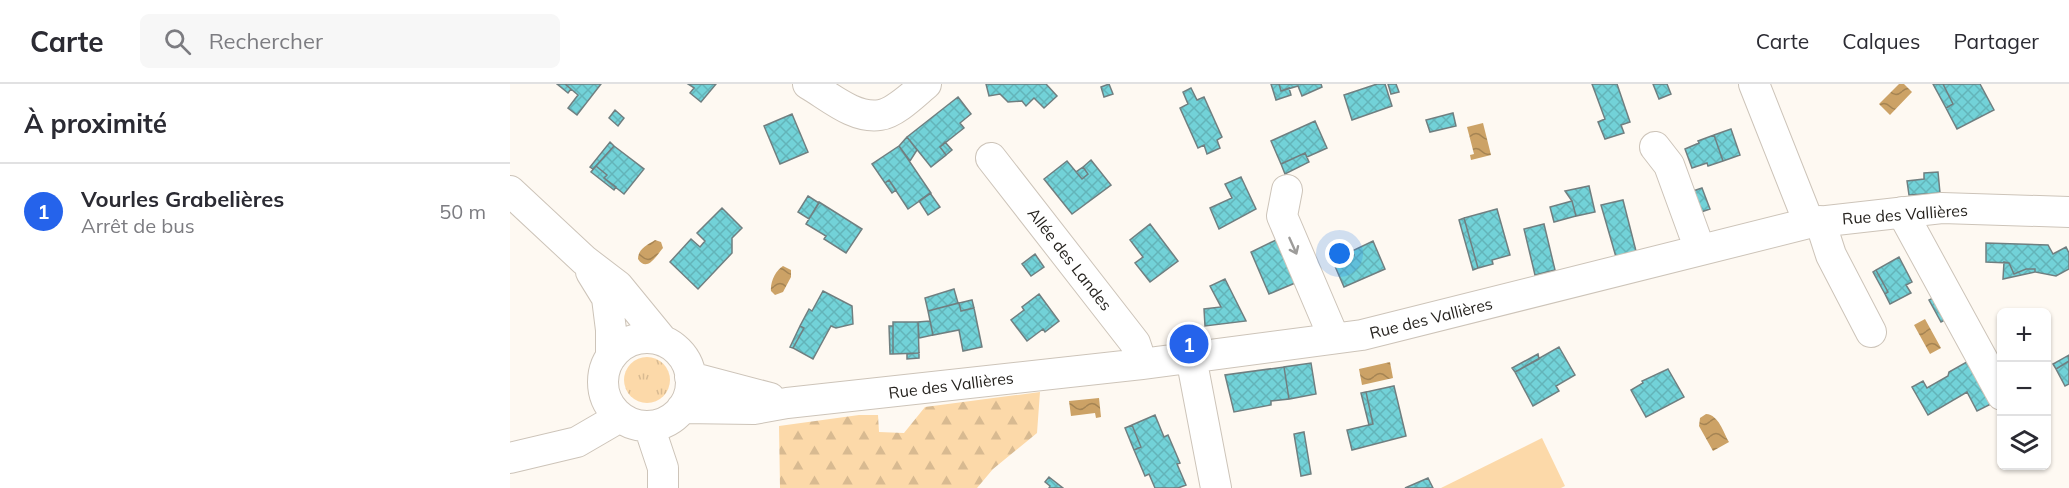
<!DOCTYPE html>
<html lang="fr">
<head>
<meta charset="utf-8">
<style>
	body { margin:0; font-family:Mulish,sans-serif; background:#f7f7f7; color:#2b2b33 }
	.controls { position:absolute; right:18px; bottom:18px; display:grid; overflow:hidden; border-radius:9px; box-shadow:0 2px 4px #0004 }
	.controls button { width:54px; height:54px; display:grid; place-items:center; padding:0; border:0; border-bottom:2px solid #e1e1e2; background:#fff; color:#2b2b33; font:30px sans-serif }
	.you { position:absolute; left:830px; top:170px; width:21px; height:21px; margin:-15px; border:4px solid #fff; border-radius:50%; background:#1a73e8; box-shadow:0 0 0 9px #1a73e833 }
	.badge { display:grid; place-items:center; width:39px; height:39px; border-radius:50%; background:#2563eb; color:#fff; font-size:20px; font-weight:700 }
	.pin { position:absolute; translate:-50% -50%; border:3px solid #fff; box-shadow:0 2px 6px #0006 }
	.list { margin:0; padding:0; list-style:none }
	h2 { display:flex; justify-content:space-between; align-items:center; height:78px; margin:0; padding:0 24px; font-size:26px }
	h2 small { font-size:20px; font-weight:400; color:#7c7c81 }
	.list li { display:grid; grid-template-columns:39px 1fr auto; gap:18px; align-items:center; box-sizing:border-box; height:96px; padding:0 24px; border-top:2px solid #e1e1e2 }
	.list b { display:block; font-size:22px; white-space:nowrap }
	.list p { margin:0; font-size:20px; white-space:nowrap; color:#7c7c81 }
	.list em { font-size:20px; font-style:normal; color:#7c7c81 }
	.icon { flex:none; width:33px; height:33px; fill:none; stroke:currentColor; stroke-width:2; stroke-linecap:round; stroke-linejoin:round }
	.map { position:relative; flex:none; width:1559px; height:404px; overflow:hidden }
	header { display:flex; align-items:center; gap:36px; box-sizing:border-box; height:84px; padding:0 30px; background:#fff; border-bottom:2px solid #e1e1e2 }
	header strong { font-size:28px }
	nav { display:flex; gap:33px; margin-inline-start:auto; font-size:21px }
	.search { width:420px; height:54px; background:#f7f7f7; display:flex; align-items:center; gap:15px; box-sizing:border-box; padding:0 21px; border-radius:9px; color:#7c7c81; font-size:22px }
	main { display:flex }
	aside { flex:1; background:#fff }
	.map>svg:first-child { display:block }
	.grass { fill:url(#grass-tufts) }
	.forest { fill:url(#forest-firs) }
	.pitch { fill:#fcd9a9 }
	.water { fill:url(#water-waves) }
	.building { fill:url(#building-cross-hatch); stroke:#707f80; stroke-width:1.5 }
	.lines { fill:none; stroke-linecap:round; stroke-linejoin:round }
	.minor-casing { stroke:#cdc4b9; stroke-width:32 }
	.minor { stroke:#fff; stroke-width:30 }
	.oneway { stroke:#9d9c9a }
	.labels { text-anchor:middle; stroke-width:5; stroke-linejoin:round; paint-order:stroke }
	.street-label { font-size:16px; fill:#26231f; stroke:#fff }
</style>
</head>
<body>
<header>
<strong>Carte</strong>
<div class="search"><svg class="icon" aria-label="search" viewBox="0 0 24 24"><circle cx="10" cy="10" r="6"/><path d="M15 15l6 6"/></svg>Rechercher</div>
<nav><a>Carte</a><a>Calques</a><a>Partager</a></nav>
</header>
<main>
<aside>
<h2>À proximité<small></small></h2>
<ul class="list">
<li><span class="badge">1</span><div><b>Vourles Grabelières</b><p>Arrêt de bus</p></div><em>50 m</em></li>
</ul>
</aside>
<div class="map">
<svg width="1559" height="404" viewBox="0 0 1559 404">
	<defs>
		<pattern id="grass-tufts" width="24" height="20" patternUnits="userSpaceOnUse" patternTransform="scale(1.5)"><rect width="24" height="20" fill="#fcd9a9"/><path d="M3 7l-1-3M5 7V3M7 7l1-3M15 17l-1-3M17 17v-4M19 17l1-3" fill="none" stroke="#d8ba91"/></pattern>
		<pattern id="forest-firs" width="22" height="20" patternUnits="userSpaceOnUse" patternTransform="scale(1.5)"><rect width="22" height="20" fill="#fcd9a9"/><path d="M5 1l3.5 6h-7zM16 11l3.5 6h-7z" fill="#d8ba91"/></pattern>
		<pattern id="water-waves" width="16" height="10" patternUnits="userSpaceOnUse" patternTransform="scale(1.5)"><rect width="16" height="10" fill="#cca266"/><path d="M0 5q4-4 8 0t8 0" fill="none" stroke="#a58453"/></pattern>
		<pattern id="building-cross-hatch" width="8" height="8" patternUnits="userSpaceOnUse" patternTransform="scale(1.5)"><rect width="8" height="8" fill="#72d2d8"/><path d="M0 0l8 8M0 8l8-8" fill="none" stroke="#63b4b9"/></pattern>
	</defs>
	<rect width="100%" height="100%" fill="#fef9f2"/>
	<path class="grass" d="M114 296a23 23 0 1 1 46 0a23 23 0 1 1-46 0Z"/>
	<path class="forest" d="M530,308L527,349L483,385L467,404H270L269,342L349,331H368L369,348L394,349L415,323Z"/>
	<path class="pitch" d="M1032,354L1055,402L1051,404H931Z"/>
	<path class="water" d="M1389,0H1394L1402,8L1380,31L1369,20Z
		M973,39L981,71L961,76L960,71L964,70L957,43Z
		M145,156L151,158L153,164C146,172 137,189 128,175C128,165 137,161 145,156Z
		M273,182L281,186V193L273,208L265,211L261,207C260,198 266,186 273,182Z
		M1415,235L1431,264L1420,270L1404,241Z
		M880,278L883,294L852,301L849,285Z
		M589,314L591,333L586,334L585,329L561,332L559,317Z
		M1196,330C1209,331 1213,348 1219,358L1203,367L1189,342L1190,334Z"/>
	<path class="building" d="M47,0H55L61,5L58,9Z
		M55,0H91L67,31L58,24L68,11Z
		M178,0H206L191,18L180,9L184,4Z
		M476,0H536L547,12L534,24L524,14L516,22L512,17L498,18L490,10L479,12Z
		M599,0L603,10L594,13L591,3Z
		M761,0H769L771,7L779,4L781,11L766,16Z
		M769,0H811L812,3L792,12L788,2L771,7Z
		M867,0H875L882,22L842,36L834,11Z
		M878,0H886L889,8L881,10Z
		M1082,0H1107L1120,38L1111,41L1114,49L1095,55L1088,38L1095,35Z
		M1143,0H1157L1161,10L1149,15Z
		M1423,0H1433L1443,20L1436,24Z
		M1433,0H1470L1484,26L1447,45L1436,24L1443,20Z
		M681,4L687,16L694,13L712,53L707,56L710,64L697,70L694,61L688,64L670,24L678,20L673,8Z
		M448,13L461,30L450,39L454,44L430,63L436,71L421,83L397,53Z
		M105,26L114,34L108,42L99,34Z
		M943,29L946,42L920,48L916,36Z
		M282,30L298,68L270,80L254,42Z
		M805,37L817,64L797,73L795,69L771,80L761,57Z
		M1221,45L1230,71L1213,77L1204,51Z
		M1204,51L1213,77L1198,82L1197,79L1182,84L1175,65L1189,59L1188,57Z
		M397,53L407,66L400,77L389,62Z
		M100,58L104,62L83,85L80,83Z
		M435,58L442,66L436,71L430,63Z
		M104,62L134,85L114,110L94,94L97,91L86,82Z
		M389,62L421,109L398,125L379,96L375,99L362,80Z
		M795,69L799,78L775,90L771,80Z
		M581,76L601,101L562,130L534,95L557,77L572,95L578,90L573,83Z
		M86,82L97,91L94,94L106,103L104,106L81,88Z
		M573,83L578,90L572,95L566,88Z
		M1428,88L1430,109L1399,111L1397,97L1414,95V89Z
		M731,93L746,125L709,145L700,124L722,114L715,100Z
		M379,96L386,106L382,109L375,99Z
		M1079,102L1085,128L1066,132L1062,117L1055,107Z
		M1192,104L1200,125L1185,130L1177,109Z
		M420,109L430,123L418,131L409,117Z
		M298,112L309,119L299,135L288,128Z
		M1113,116L1126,167L1106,173L1091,121Z
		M1062,117L1066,132L1044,138L1040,123Z
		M309,118L352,145L336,169L314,155L316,152L296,140Z
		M212,124L232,144L222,154V169L188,205L160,178L181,155L190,163L195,157L187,149Z
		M987,125L1000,171L982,176L983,180L968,184L954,134Z
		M954,134L968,184L963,186L949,136Z
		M640,140L668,177L640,198L625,179L633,173L620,156Z
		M1034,140L1045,186L1025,191L1014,145Z
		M766,156L785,199L759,210L741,168Z
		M863,157L875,185L834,203L824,180L844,171L842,167Z
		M1476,159L1538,161L1543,170L1556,163L1559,169V185L1546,192L1525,188V185H1516L1504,190L1499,179L1476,178Z
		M842,167L844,171L824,180L822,176Z
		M525,170L534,183L521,192L512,180Z
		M1389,173L1402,198L1396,201L1401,209L1380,220L1375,210L1378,208L1366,186Z
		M1494,178L1499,179L1504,190L1516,185H1525V188L1493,195Z
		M1366,186L1378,208L1375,210L1363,188Z
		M715,195L736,237L695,242L694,225L711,223L700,202Z
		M444,205L448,219L418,227L415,214Z
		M313,207L342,222L343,240L326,244L321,242L303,275L283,264L294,244L290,242L299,225L302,227Z
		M529,210L549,237L535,248L533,245L517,257L501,236L514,226L512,223Z
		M1427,212L1439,234L1431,238L1419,216Z
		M462,216L464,224L451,227L449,219Z
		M449,219L451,227L464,224L472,263L453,267L449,246L423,251L418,227Z
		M420,237L423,251L409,254L408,238Z
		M383,238H408L409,269L383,270Z
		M290,242L294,244L283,264L280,263Z
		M379,242H383V270H380Z
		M1049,263L1065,291L1046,302L1049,307L1023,322L1005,288Z
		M409,269V274L397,275V270Z
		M1028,270L1029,275L1005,288L1002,284Z
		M1559,271V277L1546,285L1543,280Z
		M1462,275L1485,318L1467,327L1457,308L1418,331L1402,303L1413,297L1417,304L1438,292L1439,288Z
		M1559,277V300L1555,302L1546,285Z
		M801,279L806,310L779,315L774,283Z
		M774,283L779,315L761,317V321L724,328L715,291Z
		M1158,285L1174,313L1136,333L1121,306L1133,299L1132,297Z
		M884,302L896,352L842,366L837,346L863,340L856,308Z
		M856,308L863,340L859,341L851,309Z
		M645,331L654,353L658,351L670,379L667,380L676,401L668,404H645L639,390L635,392L624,366L631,363L622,341Z
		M622,341L631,363L624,366L615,344Z
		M794,348L801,390L791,392L784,350Z
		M539,393L553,404H539L540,402L535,398Z
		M918,394L923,404H895Z"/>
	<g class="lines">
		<defs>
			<path id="minor" d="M298,0C319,12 344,35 370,31C385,29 404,10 416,0
				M1244,0L1299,139
				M1145,63L1159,81L1190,166
				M481,74L625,259L632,280
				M777,106L772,132L824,254
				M0,107L74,176L108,202L153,257
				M1392,128L1492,311
				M1310,137L1321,171L1361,248
				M81,188L97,214L101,246V273
				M93 298a44 44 0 1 1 88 0a44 44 0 1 1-88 0Z
				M681,273L706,404
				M180,293L260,314
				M172,324L244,325L277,319L632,280L852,251L1299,139L1432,124L1559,128
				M139,342L153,384V404
				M0,374L67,358L110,333"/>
		</defs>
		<use href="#minor" class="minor-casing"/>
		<use href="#minor" class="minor"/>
	</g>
	<defs><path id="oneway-shaft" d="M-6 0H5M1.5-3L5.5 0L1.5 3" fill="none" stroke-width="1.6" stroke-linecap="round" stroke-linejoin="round" transform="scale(1.5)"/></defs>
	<use class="oneway" href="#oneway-shaft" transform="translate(783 162) rotate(66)"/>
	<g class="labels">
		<g class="street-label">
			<text transform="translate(1395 130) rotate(-4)" y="6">Rue des Vallières</text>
			<text transform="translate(560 175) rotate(52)" y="6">Allée des Landes</text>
			<text transform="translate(921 234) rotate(-14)" y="6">Rue des Vallières</text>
			<text transform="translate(441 301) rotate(-7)" y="6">Rue des Vallières</text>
		</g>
	</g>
</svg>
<div class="controls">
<button>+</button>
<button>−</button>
<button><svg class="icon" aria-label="layers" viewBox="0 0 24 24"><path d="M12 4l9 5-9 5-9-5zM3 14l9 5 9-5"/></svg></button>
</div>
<div class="you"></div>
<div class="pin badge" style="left:679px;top:260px">1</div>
</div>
</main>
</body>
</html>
